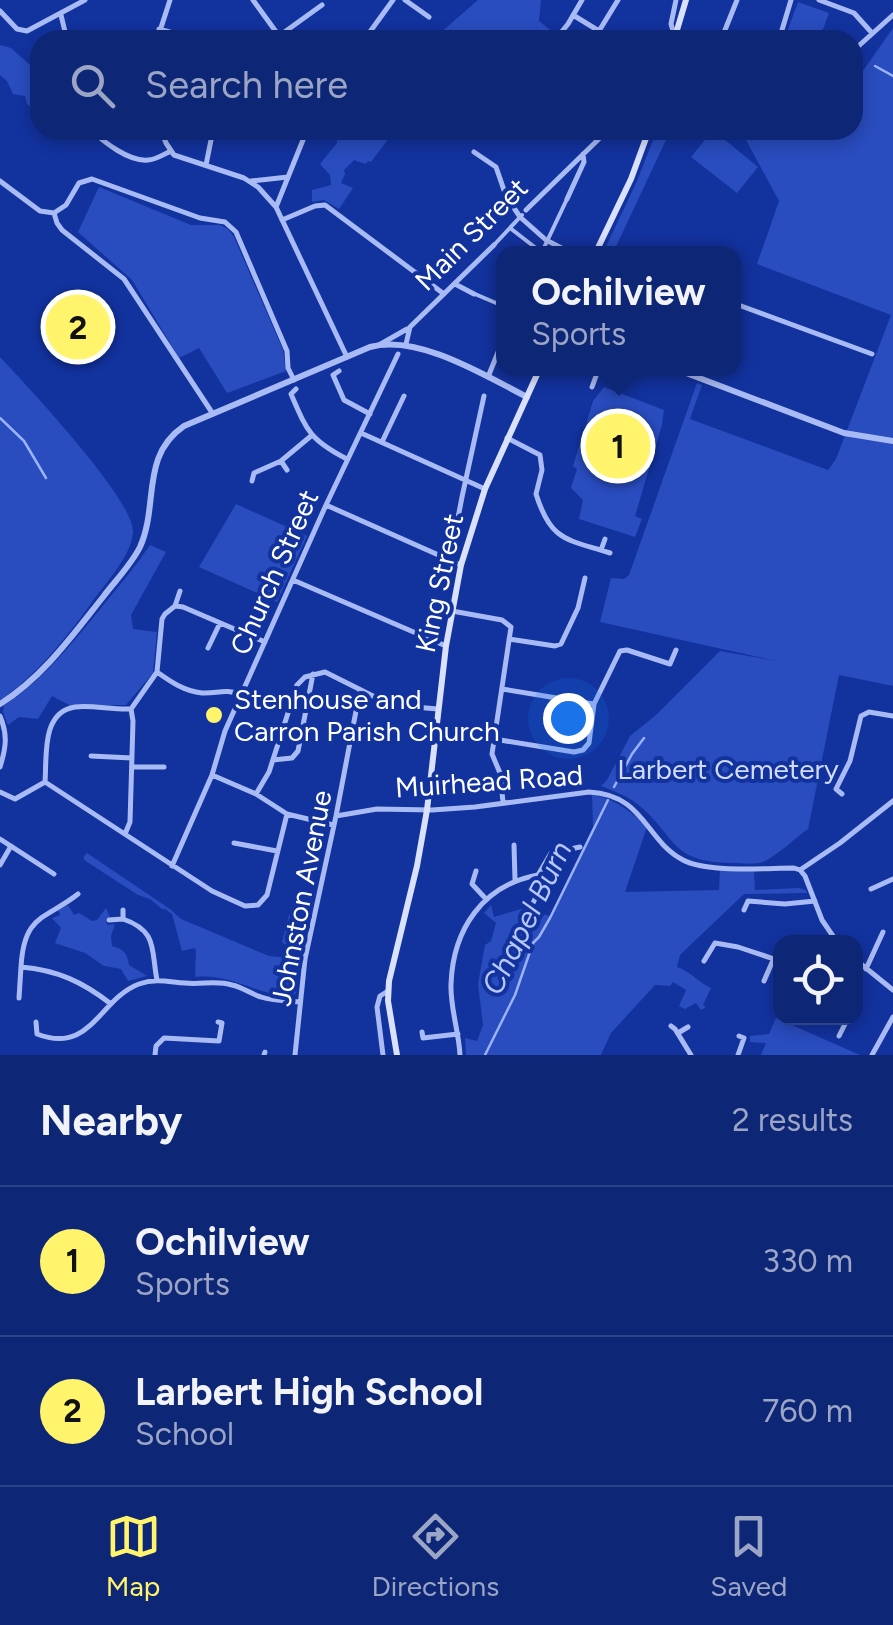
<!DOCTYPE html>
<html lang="en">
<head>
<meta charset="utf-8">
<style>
	body { margin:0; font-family:Figtree,sans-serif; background:#1c327e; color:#f1f3f6 }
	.controls { position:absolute; right:30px; bottom:30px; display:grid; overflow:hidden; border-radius:20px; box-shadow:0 5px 15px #0003 }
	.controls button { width:90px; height:90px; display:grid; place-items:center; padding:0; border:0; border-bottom:2px solid #2e4388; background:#0e2676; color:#f1f3f6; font:50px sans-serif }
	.you { position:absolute; left:568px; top:718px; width:35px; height:35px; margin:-25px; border:8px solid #fff; border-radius:50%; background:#1a73e8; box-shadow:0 0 0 15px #1a73e833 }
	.badge { display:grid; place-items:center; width:65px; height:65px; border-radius:50%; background:#fff46c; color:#111; font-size:32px; font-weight:700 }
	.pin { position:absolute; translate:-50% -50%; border:5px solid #fff; box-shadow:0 2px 10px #0006 }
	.popup { position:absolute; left:496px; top:246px; width:245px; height:130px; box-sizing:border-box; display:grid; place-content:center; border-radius:20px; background:#0e2676; filter:drop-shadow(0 2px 8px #0005); font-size:32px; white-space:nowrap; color:#9ba5c5 }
	.popup b { font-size:38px; color:#f1f3f6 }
	.popup::after { content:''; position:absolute; left:50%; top:100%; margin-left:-20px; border:20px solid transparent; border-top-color:#0e2676 }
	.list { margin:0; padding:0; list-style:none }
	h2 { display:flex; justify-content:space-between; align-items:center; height:130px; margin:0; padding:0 40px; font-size:42px }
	h2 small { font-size:32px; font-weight:400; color:#9ba5c5 }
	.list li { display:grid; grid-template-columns:65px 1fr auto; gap:30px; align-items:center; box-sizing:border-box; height:150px; padding:0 40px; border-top:2px solid #2e4388 }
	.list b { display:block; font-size:38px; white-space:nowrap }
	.list p { margin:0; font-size:32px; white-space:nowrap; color:#9ba5c5 }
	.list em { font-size:32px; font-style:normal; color:#9ba5c5 }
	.icon { flex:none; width:55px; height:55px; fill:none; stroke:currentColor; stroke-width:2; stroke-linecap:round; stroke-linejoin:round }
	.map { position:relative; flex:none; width:893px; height:1055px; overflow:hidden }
	.search { position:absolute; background:#0e2676; box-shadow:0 5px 15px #0003; left:30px; right:30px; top:30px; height:110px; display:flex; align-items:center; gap:25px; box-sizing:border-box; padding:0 35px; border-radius:30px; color:#9ba5c5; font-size:38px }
	.sheet { height:430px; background:#0e2676 }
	nav { display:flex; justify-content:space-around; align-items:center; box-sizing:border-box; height:140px; border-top:2px solid #2e4388; background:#0e2676; font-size:28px; color:#9ba5c5 }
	nav a { display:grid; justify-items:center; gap:5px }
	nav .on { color:#fff46c }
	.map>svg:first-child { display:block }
	.green { fill:#294cbe }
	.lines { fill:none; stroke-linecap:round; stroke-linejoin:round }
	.stream { stroke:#9bb2f7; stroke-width:2.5 }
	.pedestrian { stroke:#a9bbf4; stroke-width:4 }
	.minor { stroke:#a9bbf4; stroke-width:5 }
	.tertiary { stroke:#a9bbf4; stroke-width:6 }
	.secondary { stroke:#d9e1fd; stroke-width:6 }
	.poi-dot { fill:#fff46c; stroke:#12329e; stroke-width:4 }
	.labels { text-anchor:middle; stroke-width:8; stroke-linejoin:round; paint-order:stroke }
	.street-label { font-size:28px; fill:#fff; stroke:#12329e }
	.poi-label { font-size:28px; fill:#fff; stroke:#12329e; text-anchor:start }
	.park-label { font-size:28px; fill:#d2dcfe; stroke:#12329e }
	.water-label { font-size:30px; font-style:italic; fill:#b6c7fa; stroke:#12329e }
</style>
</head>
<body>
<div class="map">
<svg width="893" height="1055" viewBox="0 0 893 1055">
	<rect width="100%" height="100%" fill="#12329e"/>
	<path class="green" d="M478,0H541L539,21L554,33L548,40H432Z
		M798,2L829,13L819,40H808L787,32Z
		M893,28V686L839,675L808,829C795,838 777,856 763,862C755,865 741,863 732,863C667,862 678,836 636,803C626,795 613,791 601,786L607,780L630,736L656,715L720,651L776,661L600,622L611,578L624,579L629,575L697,383L702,385L690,419L828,470L836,459L891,315L757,264L779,201L746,140L814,130H853V85Z
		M0,45L11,48L40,74V113L27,104L25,96L13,94L7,81L0,75Z
		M329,130H395L371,162L368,161L366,164L354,160L344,170L345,174L341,183L353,188L339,209L324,200L312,202V190L331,185L330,175L320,164L337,143V136Z
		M657,130H666V140L613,253H603L637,181Z
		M713,130L758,167L737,193L691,157Z
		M99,187L191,225H220L228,229L234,237L283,350L286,371L227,393L199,348L179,358L132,280L78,232Z
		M0,357C26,385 136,501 133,533C131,557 103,586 90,605C66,638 34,678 0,700Z
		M604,387L664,410L662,425L635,516L642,519L635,537L579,519L583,500L571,488L577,469L573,466L593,401Z
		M236,504L307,536L277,602L199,567Z
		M150,545L166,552L131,615L133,629L157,632L153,673L126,705H69L52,696L38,719L19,717L8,725L3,712L4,705C42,681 69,647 97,613C115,590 134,569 150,545Z
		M592,795C614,798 631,811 647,827L625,892L719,890L720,870L754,871L755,890L799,888L806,890L807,893L744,894L680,955L677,967C690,971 698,982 711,988L703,1005L706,1007L701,1010L696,1003L685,1009L679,1006L686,990L673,982L670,986L655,985L611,1033L601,1055H466L465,1038L477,1041L483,1025L478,984L485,945L491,941L496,923L484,913L491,905L494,917L521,909L550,916L593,827Z
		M87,853L170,909L181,919L269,956L290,958L293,952L282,942L289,915L296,912L308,919L296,993L291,997C258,995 230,973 195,977L196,950L194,948L182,951L172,914L165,909H162L150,899L138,895L84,860V856Z
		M68,905L74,915L79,913L92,921L97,920L106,908L110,917L106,919L107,925L115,924L111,936L112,946C124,949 127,953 129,965L147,976L128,981L121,969L104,966L85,953L55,943L61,928L52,918L60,915L58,910Z
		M776,1018L860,1055H761L766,1043L750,1042V1036L769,1034Z"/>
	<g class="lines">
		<path class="stream" d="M875,66L893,76
			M0,418L24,441L46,478
			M614,787L632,754L644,738
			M485,1055L515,995L533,943L539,937L550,918L608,800"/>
		<path class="pedestrian" d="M510,228L541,252
			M494,245L522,215
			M541,254L567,199
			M475,294L503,306"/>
		<path class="minor" d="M253,0L282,40
			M405,0L429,17
			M819,0L854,13L872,33
			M0,11L17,29L27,31L85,0
			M61,15L67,40
			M573,15L599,31L618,0
			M159,29L197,40
			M674,34L671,24L676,0
			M279,36L322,5
			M157,40L170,0
			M364,40L393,0
			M555,40L568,24L582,0
			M721,40L737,0
			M779,40L791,0
			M853,51L893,15
			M91,130C104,142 129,162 148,160C156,160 164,154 171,151
			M161,130L166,143L174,155L244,178L258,187L276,207L347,357
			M474,152L496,167L506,196L520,217L546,240L573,254
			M206,165L213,130
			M0,181L40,211L54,213
			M251,181L288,177
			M567,199L584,162L583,154
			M276,207L307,130
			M526,210L608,130
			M54,213L66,205L79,183L92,179L200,218L225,222L236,232L287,351L288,368L294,380
			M54,213L57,223L62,230L124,279L213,414
			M282,220L315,206L325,205L444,294
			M455,284L474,294
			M733,303L872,354
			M406,344L410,327L494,245
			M379,345L407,329
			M339,371L333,375L344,400L370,414
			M488,377L503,340
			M592,387L599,368
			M296,389L291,394C307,431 310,440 347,459
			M361,433L485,489
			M507,438L540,455L542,470L536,494C551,542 567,539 610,553
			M382,442L404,396
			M281,461L287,470
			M252,481L254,473L281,461L311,436
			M326,505L461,565
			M452,549L462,497L484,396
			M601,550L605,539
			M293,580L446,646
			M176,606L183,607L265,642
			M452,611L502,620L511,627L492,754L500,773L503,802
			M509,639L555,646L561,644L578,608L585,578
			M208,648L220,623
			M157,672C171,682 184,691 202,693C217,694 226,688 241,695
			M502,689L593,704
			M0,716C8,735 6,748 0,767
			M494,739L574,752L583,750L589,743L594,704L620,651L627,650L670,664L676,650
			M91,756L132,758
			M273,760L292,758L298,751L313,674
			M132,767H164
			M212,775L256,794L287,814L333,825
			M45,782L212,891L245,906L258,905L267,895L287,814
			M0,792L15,799L45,782C47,757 41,712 75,707C93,705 112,710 131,709L157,672L162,619L165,614L175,606L180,591
			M256,794L269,772L297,685L305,677L325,672L391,705L438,709
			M842,794L836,789L850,761L861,716L869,712L893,716
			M336,816L377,809L432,810L475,807L589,792C645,795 644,839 683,860C707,873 765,868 794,868L800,870L840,843L893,801
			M125,834L130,822L133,721L131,709
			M0,839L54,874
			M234,843L277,851
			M514,845L515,880
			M0,865L11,846
			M172,866L212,775L225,731L326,505L398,354
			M800,870L805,876L822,920L837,942
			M476,871L472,884L486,899
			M871,889L893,879
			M78,894C45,920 24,914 21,967C57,970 83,982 111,1004
			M530,909L535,899L538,875L551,853L580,847
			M123,910V919C158,931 151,950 157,980
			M744,910L748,901L785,904L815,901
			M109,920L123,919
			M856,960L893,990
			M704,961L715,943L738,947L780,961
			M866,969L883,932
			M764,981L774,958
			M19,998L21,967
			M36,1022L37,1034C91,1055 99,999 139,984C156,978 169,982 185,983C201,985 216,980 232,985C242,987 251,994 261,997C273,1001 287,1001 300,1002
			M671,1026L675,1029L691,1055
			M422,1032L423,1038L458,1034
			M678,1033L688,1027
			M839,1036L848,1018
			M155,1055L156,1046L164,1038L219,1041L222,1023L218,1022
			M264,1055L265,1052
			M295,1055L305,959L336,816L360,690
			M383,1055L377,1007L380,996L388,991
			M460,1055C459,1032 450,1007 451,984C453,929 483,885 538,875
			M738,1055L744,1038L739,1036
			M872,1055L893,1017"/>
		<path class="tertiary" d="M673,368L844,433L893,441
			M0,704C43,677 72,636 103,597C115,581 131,565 140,547C159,505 140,456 184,426L370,347C418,334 484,375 527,397"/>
		<path class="secondary" d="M674,40L686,0
			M595,254L631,179L649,130
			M397,1055L388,1001L389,981L417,866L427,810L446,646L461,565L485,489L540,368"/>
	</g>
	<circle class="poi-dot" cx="214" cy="715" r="10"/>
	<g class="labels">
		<g class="street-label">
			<text transform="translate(471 234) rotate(-45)" y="10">Main Street</text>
			<text transform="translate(274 572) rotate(-66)" y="10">Church Street</text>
			<text transform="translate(439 583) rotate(-78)" y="10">King Street</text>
			<text transform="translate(489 781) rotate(-4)" y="10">Muirhead Road</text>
			<text transform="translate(301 898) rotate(-79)" y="10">Johnston Avenue</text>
		</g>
		<g class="poi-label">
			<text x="234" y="709">Stenhouse and<tspan x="234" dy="32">Carron Parish Church</tspan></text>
		</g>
		<g class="park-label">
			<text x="728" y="779">Larbert Cemetery</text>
		</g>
		<g class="water-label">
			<text transform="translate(527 918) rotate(-64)" y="10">Chapel Burn</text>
		</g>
	</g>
</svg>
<div class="controls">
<button><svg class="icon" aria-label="locate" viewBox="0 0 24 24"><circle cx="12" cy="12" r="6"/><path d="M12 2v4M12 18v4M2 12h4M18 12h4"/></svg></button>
</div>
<div class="you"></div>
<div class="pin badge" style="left:618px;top:446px">1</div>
<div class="popup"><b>Ochilview</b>Sports</div>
<div class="pin badge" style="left:78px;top:327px">2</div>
<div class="search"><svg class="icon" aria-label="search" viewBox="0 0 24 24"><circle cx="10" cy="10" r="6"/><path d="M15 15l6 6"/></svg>Search here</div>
</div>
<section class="sheet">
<h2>Nearby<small>2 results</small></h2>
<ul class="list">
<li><span class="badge">1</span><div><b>Ochilview</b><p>Sports</p></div><em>330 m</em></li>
<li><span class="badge">2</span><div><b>Larbert High School</b><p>School</p></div><em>760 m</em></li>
</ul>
</section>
<nav>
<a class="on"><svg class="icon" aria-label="map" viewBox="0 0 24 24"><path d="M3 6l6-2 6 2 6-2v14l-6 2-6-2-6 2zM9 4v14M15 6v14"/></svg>Map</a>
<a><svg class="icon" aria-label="directions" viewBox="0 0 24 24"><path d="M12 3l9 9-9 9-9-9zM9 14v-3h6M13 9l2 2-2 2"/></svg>Directions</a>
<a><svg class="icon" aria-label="saved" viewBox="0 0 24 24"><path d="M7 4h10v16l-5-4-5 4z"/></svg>Saved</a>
</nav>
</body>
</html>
